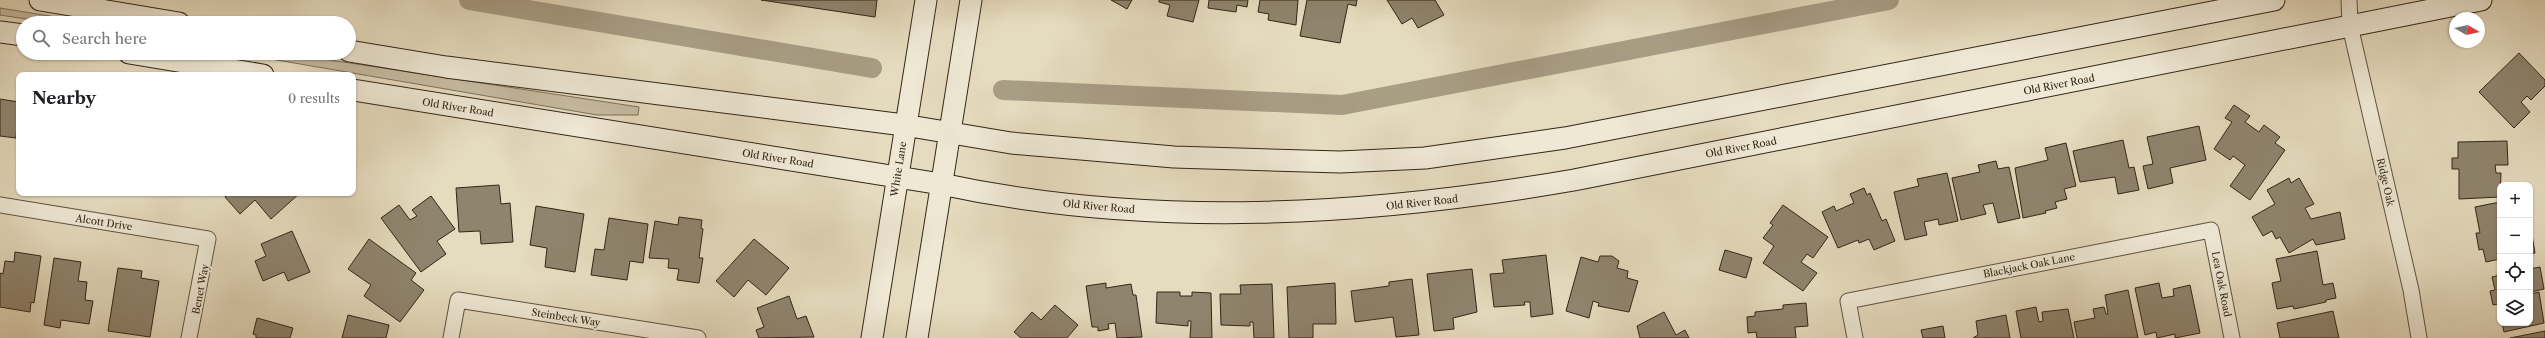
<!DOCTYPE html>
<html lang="en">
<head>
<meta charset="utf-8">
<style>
	body { margin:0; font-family:"Libre Caslon Text",serif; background:#f6f6f6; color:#202124 }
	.controls { position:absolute; right:12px; bottom:12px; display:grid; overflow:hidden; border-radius:8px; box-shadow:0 1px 3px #0004 }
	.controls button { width:36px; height:36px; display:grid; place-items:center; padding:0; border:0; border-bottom:1px solid #e0e0e0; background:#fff; color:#202124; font:20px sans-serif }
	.compass { position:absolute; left:2449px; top:12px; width:36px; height:36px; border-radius:50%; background:#fff; box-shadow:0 1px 3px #0004; rotate:99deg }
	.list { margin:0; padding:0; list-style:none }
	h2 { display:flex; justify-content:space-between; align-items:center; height:52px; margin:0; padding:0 16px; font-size:17px }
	h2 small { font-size:13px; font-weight:400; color:#757577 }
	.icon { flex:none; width:22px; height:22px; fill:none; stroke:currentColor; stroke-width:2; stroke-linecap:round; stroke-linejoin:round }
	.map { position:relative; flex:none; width:2545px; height:338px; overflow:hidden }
	.search { position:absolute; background:#fff; box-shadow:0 1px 3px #0004; left:16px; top:16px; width:340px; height:44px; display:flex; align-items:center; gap:10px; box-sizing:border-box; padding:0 14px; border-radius:22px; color:#757577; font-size:15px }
	.panel { position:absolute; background:#fff; box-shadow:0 1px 3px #0004; left:16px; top:72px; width:340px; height:124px; border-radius:8px }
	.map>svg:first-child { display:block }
	.green { fill:#c7bca2; stroke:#7c715c }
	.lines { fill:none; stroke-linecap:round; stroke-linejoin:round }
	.canal { stroke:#a89d85; stroke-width:20 }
	.building { fill:#8f846e; stroke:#322617 }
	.street-casing { stroke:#5f5341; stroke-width:17 }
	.secondary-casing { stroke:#322617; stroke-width:23 }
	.street { stroke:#eee8d5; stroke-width:15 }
	.secondary { stroke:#eee8d5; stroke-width:21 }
	.labels { text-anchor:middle; stroke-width:4; stroke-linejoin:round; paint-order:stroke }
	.street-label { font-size:10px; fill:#322617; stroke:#eee8d5 }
</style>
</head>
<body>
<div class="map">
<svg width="2545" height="338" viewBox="0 0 2545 338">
	<rect width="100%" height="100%" fill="#e5dbbe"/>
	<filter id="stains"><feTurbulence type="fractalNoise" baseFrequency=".005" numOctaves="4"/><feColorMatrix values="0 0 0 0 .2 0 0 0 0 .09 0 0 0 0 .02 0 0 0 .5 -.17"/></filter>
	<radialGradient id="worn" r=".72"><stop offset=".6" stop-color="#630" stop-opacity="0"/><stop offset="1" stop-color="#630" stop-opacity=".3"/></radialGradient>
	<path class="green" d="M0,8L94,23H52L0,15Z
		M236,53H284L639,107L638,115H597Z"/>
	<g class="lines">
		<path class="canal" d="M469,0L872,68
			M1003,90L1342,105L1889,0"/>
	</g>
	<path class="building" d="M761,0H877L875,17Z
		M1111,0H1132L1127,9Z
		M1159,0H1199L1193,22L1167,16L1170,5L1159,2Z
		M1209,0H1248L1247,7L1237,5L1236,12L1208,8Z
		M1260,0H1298L1296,25L1268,20L1269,14L1258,12Z
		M1307,0H1357L1356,6L1348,4L1340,43L1300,36Z
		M1387,0H1435L1444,15L1418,28L1412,18L1402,24Z
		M2519,53L2545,80V86L2531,100L2527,96L2521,102L2530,112L2514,128L2479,92Z
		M0,99L19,102L16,138L0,136Z
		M2234,105L2250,116L2245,122L2259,132L2264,125L2280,137L2275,143L2285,150L2250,200L2230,186L2245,165L2233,156L2230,160L2214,149L2232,122L2225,118Z
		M2199,126L2206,160L2170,168L2173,183L2148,189L2143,166L2153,164L2147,137Z
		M2123,140L2129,168L2134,167L2139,190L2118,194L2115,177L2080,182L2073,151Z
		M2507,141L2508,165H2495L2496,173H2501L2500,197L2459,199V169H2452V158H2458V142Z
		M2066,143L2076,186L2064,189L2067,199L2055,202L2057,208L2045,211L2046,213L2023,218L2015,168L2048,160L2045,148Z
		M1996,161L1998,169L2009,167L2020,218L1998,223L1993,203L1983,205L1986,214L1961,220L1952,178L1980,172L1978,165Z
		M1947,173L1958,221L1939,225L1938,219L1924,222L1927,235L1905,240L1894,192L1919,186L1917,179Z
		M2289,178L2291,183L2299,178L2314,204L2305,208L2311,219L2340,212L2345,239L2316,245L2313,239L2289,253L2280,237L2276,239L2272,231L2263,236L2252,217L2275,204L2267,190Z
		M499,185L501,204L510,203L513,242L481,244L480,231L459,232L456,188Z
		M1864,188L1867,195L1870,193L1882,221L1886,219L1895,241L1874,250L1869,239L1859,243L1858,240L1838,248L1822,212L1834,206L1836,211L1854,203L1850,194Z
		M230,193H300L271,219L255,200L240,214L225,197Z
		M431,196L455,229L437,241L446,254L421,272L381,218L399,205L410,220L417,216L412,210Z
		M2500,202V259L2486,262L2483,249L2479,250L2476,233H2480L2475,207Z
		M1783,205L1828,237L1813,258L1807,254L1801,262L1817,273L1803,291L1763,263L1774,246L1763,238L1773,225L1770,223Z
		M536,206L584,214L575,272L545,267L547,248L530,245Z
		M679,217L702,220L701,228L703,229L699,258H703L699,283L677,280L679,269L668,268L669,259L649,258L655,221L678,225Z
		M609,218L648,224L643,263L630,261L627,280L591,275L595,249L604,250Z
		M2531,229L2535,253L2530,254V230Z
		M292,231L310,272L288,281L284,272L263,281L255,261L266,256L261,244Z
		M369,239L416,273L411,280L424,290L400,322L364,296L371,285L348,269Z
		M754,239L789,268L766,295L748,280L734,297L716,281Z
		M1725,250L1752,258L1746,278L1719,270Z
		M2317,251L2323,285L2333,283L2336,298L2326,300V302L2294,309L2293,306L2277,309L2272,283L2281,281L2276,259Z
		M15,252L41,256L34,303L31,302L30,312L0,307V273L3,274L5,261L14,262Z
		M1546,255L1553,314L1531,317L1530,302H1524L1525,305L1494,307L1490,274L1504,273L1502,260Z
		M1600,256H1612L1619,261L1617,268L1628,271L1627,278L1638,281L1629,312L1598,306L1599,303L1593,301L1589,318L1566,311L1581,257L1598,262Z
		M54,258L81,262L78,281L87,282L85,300L93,301L89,324L61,320L60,328L44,325Z
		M2540,267L2544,289L2531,292V294L2539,292L2544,323L2504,332L2502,323H2530V269Z
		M118,268L142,271L141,278L159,281L150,337L108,331Z
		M1472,269L1477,312L1453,318L1454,329L1434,331L1427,274Z
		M2500,275V313L2498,304L2493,305L2490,291L2495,290L2492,277Z
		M1412,279L1419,335L1396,337L1393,317L1355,322L1351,291L1389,286V282Z
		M1106,283V288L1131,284L1133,295H1136L1142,337L1117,338L1115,323L1108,324L1109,329L1098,331V327H1092L1086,286Z
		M1335,283L1336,324H1313V338H1289L1287,287Z
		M2159,283L2162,298L2174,296L2173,289L2190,285L2200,333L2175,338V334L2157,338L2156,332L2145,335L2135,288Z
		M1272,284L1274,338H1254L1253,322H1250V326L1221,325L1220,294H1241L1240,285Z
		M2128,290L2138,338H2077L2074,322L2095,318L2093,309L2104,307L2106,314H2108L2105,295Z
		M1157,292H1180V296H1192V292L1211,293L1212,338H1190L1191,321H1188V326L1156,323Z
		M789,296L797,319L806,316L814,337L759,338L756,330L764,327L757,308Z
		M1806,303L1808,326L1795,327L1796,338H1757L1756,332L1748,333L1747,317L1755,316V312L1783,309V305Z
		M1055,305L1078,325L1067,338H1021L1014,332L1032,312L1041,320Z
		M2036,307L2039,322L2043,321L2042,312L2068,309L2074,338H2021L2016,311Z
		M2333,311L2339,338H2280L2277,323Z
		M1664,312L1676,335L1685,330L1689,338H1640L1637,326Z
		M348,315L389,325L386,338H342Z
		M2006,315L2010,338H1973L1978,335L1976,321Z
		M257,318L293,328L290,338H256V335L253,334Z
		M1943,326L1945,338H1923L1921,330Z
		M2545,331V338H2510Z"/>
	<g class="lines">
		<defs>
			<path id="street" d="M2349,0L2350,26L2411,290L2419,338
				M0,205L208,239L189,338
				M451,338L458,300L698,338
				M1855,338L1848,301L2211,230L2232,338"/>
			<path id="secondary" d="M40,0L179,23
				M0,32L23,35
				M349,51L446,67L904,125L1011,143L1174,157L1340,162L1425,158L1565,138L2274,0
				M129,53L263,75
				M353,90L941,184C1150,229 1365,216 1574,180L2481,0
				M872,338L926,0
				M917,338L971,0"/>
		</defs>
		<use href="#street" class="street-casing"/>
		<use href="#secondary" class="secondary-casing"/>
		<use href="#street" class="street"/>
		<use href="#secondary" class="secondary"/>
	</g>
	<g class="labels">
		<g class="street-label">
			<text transform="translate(2059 84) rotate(-11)" y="4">Old River Road</text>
			<text transform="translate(458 107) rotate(9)" y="4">Old River Road</text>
			<text transform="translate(1741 147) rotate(-11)" y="4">Old River Road</text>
			<text transform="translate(778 158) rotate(9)" y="4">Old River Road</text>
			<text transform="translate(898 169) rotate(-81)" y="4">White Lane</text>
			<text transform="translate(2386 182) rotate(77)" y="4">Ridge Oak</text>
			<text transform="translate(1422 202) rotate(-6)" y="4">Old River Road</text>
			<text transform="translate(1099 206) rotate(5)" y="4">Old River Road</text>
			<text transform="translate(104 222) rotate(9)" y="4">Alcott Drive</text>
			<text transform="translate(2029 265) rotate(-11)" y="4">Blackjack Oak Lane</text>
			<text transform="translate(2222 284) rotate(79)" y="4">Lea Oak Road</text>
			<text transform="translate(200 289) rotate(-79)" y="4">Benet Way</text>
			<text transform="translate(566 317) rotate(9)" y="4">Steinbeck Way</text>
		</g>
	</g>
	<rect width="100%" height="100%" filter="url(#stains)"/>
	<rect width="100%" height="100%" fill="url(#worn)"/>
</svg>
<div class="controls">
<button>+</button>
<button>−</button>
<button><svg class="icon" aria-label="locate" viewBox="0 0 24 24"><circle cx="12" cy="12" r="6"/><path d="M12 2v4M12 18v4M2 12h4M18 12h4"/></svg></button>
<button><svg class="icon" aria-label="layers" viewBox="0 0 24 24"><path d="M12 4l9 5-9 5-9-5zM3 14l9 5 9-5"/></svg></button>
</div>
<svg class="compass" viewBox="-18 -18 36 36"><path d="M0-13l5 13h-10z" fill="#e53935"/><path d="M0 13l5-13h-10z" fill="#757577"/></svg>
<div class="search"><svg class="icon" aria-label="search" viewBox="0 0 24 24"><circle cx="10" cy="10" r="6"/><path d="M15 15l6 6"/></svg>Search here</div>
<section class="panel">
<h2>Nearby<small>0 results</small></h2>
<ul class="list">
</ul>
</section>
</div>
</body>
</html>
